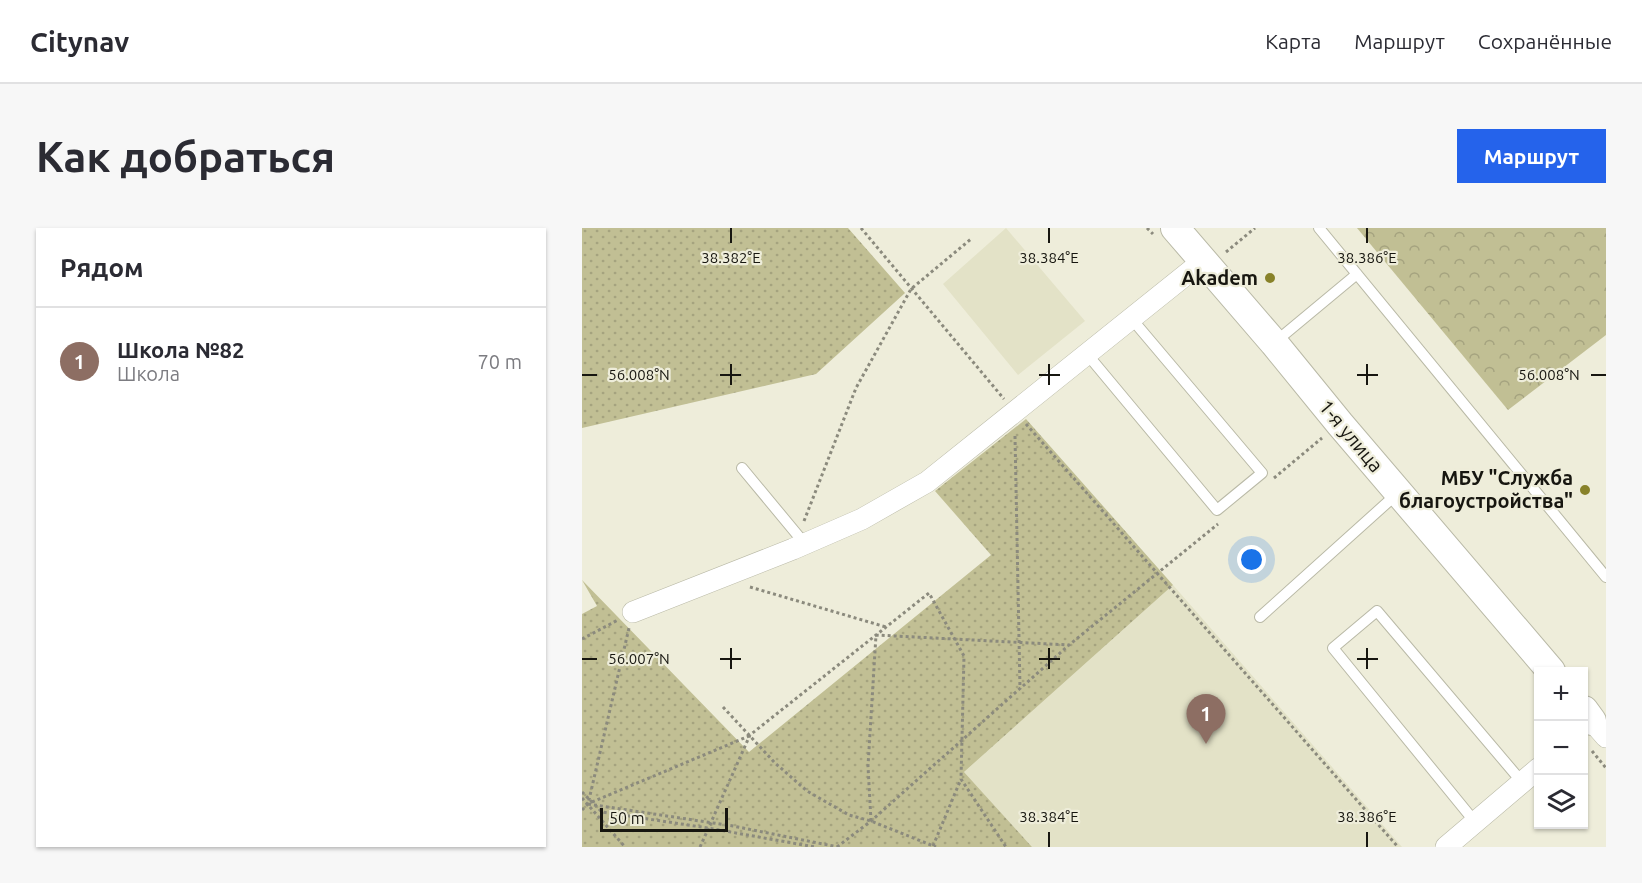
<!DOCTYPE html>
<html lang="ru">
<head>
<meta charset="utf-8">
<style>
	body { margin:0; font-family:Ubuntu,sans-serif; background:#f7f7f7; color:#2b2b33 }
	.controls { position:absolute; right:18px; bottom:18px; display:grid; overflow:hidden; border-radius:0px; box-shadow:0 2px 4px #0004 }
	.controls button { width:54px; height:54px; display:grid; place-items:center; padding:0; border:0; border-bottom:2px solid #e1e1e2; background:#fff; color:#2b2b33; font:30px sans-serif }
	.scale { position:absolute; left:18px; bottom:15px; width:128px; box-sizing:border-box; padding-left:6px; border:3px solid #171610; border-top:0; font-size:16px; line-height:21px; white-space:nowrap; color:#171610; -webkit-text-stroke:4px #eeedda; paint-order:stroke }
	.you { position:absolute; left:670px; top:332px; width:21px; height:21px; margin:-15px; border:4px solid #fff; border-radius:50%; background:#1a73e8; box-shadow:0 0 0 9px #1a73e833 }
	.badge { display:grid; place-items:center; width:39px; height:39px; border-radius:50%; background:#2563eb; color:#fff; font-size:20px; font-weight:700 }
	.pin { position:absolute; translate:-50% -50px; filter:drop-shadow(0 2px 3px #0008) }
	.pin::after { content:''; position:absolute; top:32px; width:21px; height:18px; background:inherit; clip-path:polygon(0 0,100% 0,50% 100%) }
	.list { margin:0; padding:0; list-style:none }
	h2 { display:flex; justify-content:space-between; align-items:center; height:78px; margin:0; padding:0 24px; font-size:26px }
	h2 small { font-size:20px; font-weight:400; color:#7c7c81 }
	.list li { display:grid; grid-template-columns:39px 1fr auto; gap:18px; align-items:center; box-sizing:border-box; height:108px; padding:0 24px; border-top:2px solid #e1e1e2 }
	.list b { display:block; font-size:22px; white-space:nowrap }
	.list p { margin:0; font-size:20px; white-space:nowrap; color:#7c7c81 }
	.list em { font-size:20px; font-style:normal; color:#7c7c81 }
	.icon { flex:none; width:33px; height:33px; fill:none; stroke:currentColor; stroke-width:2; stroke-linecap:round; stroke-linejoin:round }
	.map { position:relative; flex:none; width:1024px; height:619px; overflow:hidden; border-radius:0px }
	header { display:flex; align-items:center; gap:36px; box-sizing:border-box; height:84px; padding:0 30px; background:#fff; border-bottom:2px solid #e1e1e2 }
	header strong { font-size:28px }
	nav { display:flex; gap:33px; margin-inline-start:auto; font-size:21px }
	.intro { display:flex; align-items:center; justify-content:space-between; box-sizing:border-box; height:144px; padding:0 36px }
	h1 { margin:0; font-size:42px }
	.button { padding:15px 27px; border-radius:0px; background:#2563eb; color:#fff; font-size:21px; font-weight:700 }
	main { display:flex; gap:36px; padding:0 36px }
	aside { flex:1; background:#fff; border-radius:0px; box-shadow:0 2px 4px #0004 }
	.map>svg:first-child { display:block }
	.built { fill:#e3e2c7 }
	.grass { fill:url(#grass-dots) }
	.forest { fill:url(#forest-crowns) }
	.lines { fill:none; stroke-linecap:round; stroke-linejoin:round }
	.lane-casing { stroke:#b9b9a6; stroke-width:12 }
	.street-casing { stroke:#b9b9a6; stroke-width:22 }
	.secondary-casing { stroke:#b9b9a6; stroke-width:30 }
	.path { stroke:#8b8a7d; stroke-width:3; stroke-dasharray:3 3; stroke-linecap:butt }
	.lane { stroke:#fff; stroke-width:10 }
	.street { stroke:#fff; stroke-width:21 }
	.secondary { stroke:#fff; stroke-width:28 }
	.ticks { fill:none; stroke:#171610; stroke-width:2 }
	.poi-dot { fill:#888229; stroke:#eeedda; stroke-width:2 }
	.labels { text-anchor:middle; stroke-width:4.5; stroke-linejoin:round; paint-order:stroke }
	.poi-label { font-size:20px; font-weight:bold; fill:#171610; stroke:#eeedda; text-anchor:end }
	.street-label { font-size:20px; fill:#171610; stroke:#eeedda }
	.ticks-label { font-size:15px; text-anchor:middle; fill:#171610; stroke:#eeedda; stroke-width:4.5; stroke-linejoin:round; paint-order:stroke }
</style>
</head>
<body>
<header>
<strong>Citynav</strong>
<nav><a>Карта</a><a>Маршрут</a><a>Сохранённые</a></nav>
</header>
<div class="intro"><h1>Как добраться</h1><a class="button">Маршрут</a></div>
<main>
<aside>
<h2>Рядом<small></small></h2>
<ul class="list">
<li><span class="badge" style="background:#8d6e63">1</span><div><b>Школа №82</b><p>Школа</p></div><em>70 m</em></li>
</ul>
</aside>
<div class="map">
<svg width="1024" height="619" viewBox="0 0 1024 619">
	<defs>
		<pattern id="grass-dots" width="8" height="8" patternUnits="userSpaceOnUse" patternTransform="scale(1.5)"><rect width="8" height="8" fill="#c1bf94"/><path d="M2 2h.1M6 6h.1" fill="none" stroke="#a5a37f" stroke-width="1.8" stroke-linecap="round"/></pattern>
		<pattern id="forest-crowns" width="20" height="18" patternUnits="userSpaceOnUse" patternTransform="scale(1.5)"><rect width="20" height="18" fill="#c1bf94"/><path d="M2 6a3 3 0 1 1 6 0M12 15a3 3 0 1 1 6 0" fill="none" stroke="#a5a37f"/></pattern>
	</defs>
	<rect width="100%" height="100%" fill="#eeedda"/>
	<path class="built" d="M424,0L503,93L436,147L361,56Z
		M591,357L820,619H450L382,544Z"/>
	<path class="grass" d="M0,0H266L323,65L234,146L0,200Z
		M444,191L591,357L382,544L450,619H0V386L15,378L0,352L167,524L409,327L353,263Z"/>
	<path class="forest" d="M775,0H1024V107L926,182Z"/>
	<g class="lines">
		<defs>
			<path id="lane" d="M737,0L1024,349
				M692,115L775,46
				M505,126L635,282L680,245L549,90
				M160,240L223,316
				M678,389L817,264
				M893,594L751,420L795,383L940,554"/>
			<path id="street" d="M51,384L211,321L280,291L345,254L621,33
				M1010,493L1024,509
				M864,619L957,540"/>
			<path id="secondary" d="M593,0L692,115L758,196L969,443
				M1002,482L1010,493"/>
		</defs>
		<use href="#lane" class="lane-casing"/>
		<use href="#street" class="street-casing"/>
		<use href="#secondary" class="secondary-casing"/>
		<path class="path" d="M279,0L422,171
			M565,0L571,6
			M644,24L673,0
			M444,196L816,619
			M433,208L438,461
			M692,250L740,210
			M222,293L274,160L329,61L389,11
			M168,359L304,399
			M0,411L36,392
			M141,479L193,535L225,563L267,587L289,593L354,619
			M1010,523L1024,540
			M0,564L20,584L126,600L233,619
			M0,570L43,619
			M10,574L167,508
			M6,576L151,598L256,619
			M0,582L6,576L47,400
			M289,593L286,538L294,407L487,417
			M351,618L379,551
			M118,619L168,507L347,365L382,428L379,551L424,619
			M255,619L289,593L487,417L636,296"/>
		<use href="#lane" class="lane"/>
		<use href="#street" class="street"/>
		<use href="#secondary" class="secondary"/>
	</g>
	<path class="ticks" d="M149,0V15M467,0V15M785,0V15M149,136V157M467,136V157M785,136V157M0,147H15M138,147H159M457,147H478M775,147H796M1009,147H1024M149,420V441M467,420V441M785,420V441M0,431H15M138,431H159M457,431H478M775,431H796M467,604V619M785,604V619"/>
	<g class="poi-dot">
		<circle cx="688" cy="50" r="6"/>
		<circle cx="1003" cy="262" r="6"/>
	</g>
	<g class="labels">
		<g class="poi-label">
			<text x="676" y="57">Akadem</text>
			<text x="991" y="257">МБУ "Служба<tspan x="991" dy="23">благоустройства"</tspan></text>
		</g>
		<g class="street-label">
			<text transform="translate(769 208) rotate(50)" y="7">1-я улица</text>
		</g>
	</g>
	<g class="ticks-label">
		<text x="149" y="35">38.382°E</text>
		<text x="467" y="35">38.384°E</text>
		<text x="785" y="35">38.386°E</text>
		<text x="57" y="152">56.008°N</text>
		<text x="967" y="152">56.008°N</text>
		<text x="57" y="436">56.007°N</text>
		<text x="467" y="594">38.384°E</text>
		<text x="785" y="594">38.386°E</text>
	</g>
</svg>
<div class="controls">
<button>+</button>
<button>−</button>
<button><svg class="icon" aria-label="layers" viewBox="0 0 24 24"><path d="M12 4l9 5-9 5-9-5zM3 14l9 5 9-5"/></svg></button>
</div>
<div class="scale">50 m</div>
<div class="you"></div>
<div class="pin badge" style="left:624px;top:516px;background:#8d6e63">1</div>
</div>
</main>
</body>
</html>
